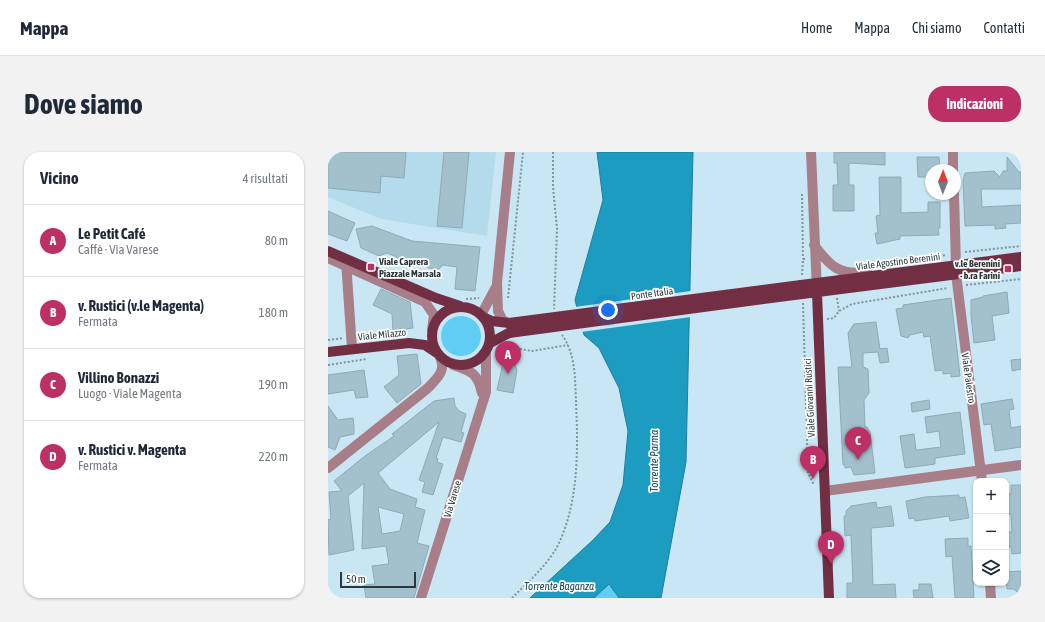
<!DOCTYPE html>
<html lang="it">
<head>
<meta charset="utf-8">
<style>
	body { margin:0; font-family:"Asap Condensed",sans-serif; background:#f2f2f3; color:#1f2937 }
	.controls { position:absolute; right:12px; bottom:12px; display:grid; overflow:hidden; border-radius:8px; box-shadow:0 1px 3px #0004 }
	.controls button { width:36px; height:36px; display:grid; place-items:center; padding:0; border:0; border-bottom:1px solid #e0e1e3; background:#fff; color:#1f2937; font:20px sans-serif }
	.compass { position:absolute; left:597px; top:12px; width:36px; height:36px; border-radius:50%; background:#fff; box-shadow:0 1px 3px #0004; rotate:1deg }
	.scale { position:absolute; left:12px; bottom:10px; width:76px; box-sizing:border-box; padding-left:4px; border:2px solid #2b373b; border-top:0; font-size:11px; line-height:14px; white-space:nowrap; color:#2b373b; -webkit-text-stroke:3px #fff; paint-order:stroke }
	.you { position:absolute; left:280px; top:158px; width:14px; height:14px; margin:-10px; border:3px solid #fff; border-radius:50%; background:#1a73e8; box-shadow:0 0 0 6px #1a73e833 }
	.badge { display:grid; place-items:center; width:26px; height:26px; border-radius:50%; background:#bc3065; color:#fff; font-size:13px; font-weight:700 }
	.pin { position:absolute; translate:-50% -33px; filter:drop-shadow(0 1px 2px #0008) }
	.pin::after { content:''; position:absolute; top:21px; width:14px; height:12px; background:inherit; clip-path:polygon(0 0,100% 0,50% 100%) }
	.list { margin:0; padding:0; list-style:none }
	h2 { display:flex; justify-content:space-between; align-items:center; height:52px; margin:0; padding:0 16px; font-size:17px }
	h2 small { font-size:13px; font-weight:400; color:#747a83 }
	.list li { display:grid; grid-template-columns:26px 1fr auto; gap:12px; align-items:center; box-sizing:border-box; height:72px; padding:0 16px; border-top:1px solid #e0e1e3 }
	.list b { display:block; font-size:15px; white-space:nowrap }
	.list p { margin:0; font-size:13px; white-space:nowrap; color:#747a83 }
	.list em { font-size:13px; font-style:normal; color:#747a83 }
	.icon { flex:none; width:22px; height:22px; fill:none; stroke:currentColor; stroke-width:2; stroke-linecap:round; stroke-linejoin:round }
	.map { position:relative; flex:none; width:693px; height:446px; overflow:hidden; border-radius:16px }
	header { display:flex; align-items:center; gap:24px; box-sizing:border-box; height:56px; padding:0 20px; background:#fff; border-bottom:1px solid #e0e1e3 }
	header strong { font-size:19px }
	nav { display:flex; gap:22px; margin-inline-start:auto; font-size:14px }
	.intro { display:flex; align-items:center; justify-content:space-between; box-sizing:border-box; height:96px; padding:0 24px }
	h1 { margin:0; font-size:28px }
	.button { padding:10px 18px; border-radius:16px; background:#bc3065; color:#fff; font-size:14px; font-weight:700 }
	main { display:flex; gap:24px; padding:0 24px }
	aside { flex:1; background:#fff; border-radius:16px; box-shadow:0 1px 3px #0004 }
	.map>svg:first-child { display:block }
	.built { fill:#b4dbeb }
	.green { fill:#60cdf4 }
	.water { fill:#1d9cc1; stroke:#217e99 }
	.pier { fill:#c8e6f3 }
	.building { fill:#a3c1cd; stroke:#8daab6; fill-rule:evenodd }
	.lines { fill:none; stroke-linecap:round; stroke-linejoin:round }
	.path { stroke:#7f949d; stroke-width:2; stroke-dasharray:2 2; stroke-linecap:butt }
	.minor { stroke:#a87f89; stroke-width:10 }
	.major { stroke:#722e43; stroke-width:10 }
	.major-bridge { stroke:#722e43; stroke-width:10 }
	.poi-dot { fill:#bc3065; stroke:#fff; stroke-width:1.5 }
	.labels { text-anchor:middle; stroke-width:3.5; stroke-linejoin:round; paint-order:stroke }
	.poi-label { font-size:10px; font-weight:bold; fill:#2b373b; stroke:#fff; text-anchor:start }
	.street-label { font-size:10px; fill:#2b373b; stroke:#fff }
	.water-label { font-size:11px; font-style:italic; fill:#144556; stroke:#fff }
</style>
</head>
<body>
<header>
<strong>Mappa</strong>
<nav><a>Home</a><a>Mappa</a><a>Chi siamo</a><a>Contatti</a></nav>
</header>
<div class="intro"><h1>Dove siamo</h1><a class="button">Indicazioni</a></div>
<main>
<aside>
<h2>Vicino<small>4 risultati</small></h2>
<ul class="list">
<li><span class="badge">A</span><div><b>Le Petit Café</b><p>Caffè · Via Varese</p></div><em>80 m</em></li>
<li><span class="badge">B</span><div><b>v. Rustici (v.le Magenta)</b><p>Fermata</p></div><em>180 m</em></li>
<li><span class="badge">C</span><div><b>Villino Bonazzi</b><p>Luogo · Viale Magenta</p></div><em>190 m</em></li>
<li><span class="badge">D</span><div><b>v. Rustici v. Magenta</b><p>Fermata</p></div><em>220 m</em></li>
</ul>
</aside>
<div class="map">
<svg width="693" height="446" viewBox="0 0 693 446">
	<rect width="100%" height="100%" fill="#c8e6f3"/>
	<path class="built" d="M0,0H168L159,84L53,67L0,45Z"/>
	<path class="green" d="M113 184a20 20 0 1 1 40 0a20 20 0 1 1-40 0Z
		M281,432L291,446H266Z"/>
	<path class="water" d="M269,0H365L358,310L333,446H291L281,432L266,446H202L265,388L282,370L295,333L300,279L291,236L271,196L256,183L247,148L275,48Z"/>
	<path class="pier" d="M363,139V165L253,180L247,155Z"/>
	<path class="building" d="M0,0H78L76,26L53,24L52,41L0,36Z
		M116,0H141L134,76L109,74Z
		M506,0H557V13L521,11V33H526V59H505V33H510L509,11H506Z
		M589,5H611L612,18H603V25H590Z
		M679,5L691,20H693V37H653L654,55L693,53V71L677,72L678,76L667,77V73L637,74L635,29L637,21L666,19L672,25L675,19H679Z
		M551,25H573V61L600,60V50H612V76H610L611,83L572,84V87L549,92L547,81H550L548,64L552,63Z
		M0,59L27,71L19,89L0,82Z
		M44,74L84,89L152,95L147,139L127,137L129,115L115,113L111,117L100,116L97,112L84,111L82,115L70,109L69,105L59,101L51,104L33,96L28,77Z
		M53,137L82,150L85,176L65,179L64,162L45,153Z
		M679,140L681,161L664,164L667,188L646,191L643,164V148L655,145V144Z
		M623,146L632,224L623,225V221L615,222V218L607,219L602,184L596,185L595,180L582,183L580,186L573,184L568,157L575,156V153Z
		M548,170L552,197L559,196L561,210L552,211L550,200L535,201V215L540,217L541,241L536,248L537,275H539L542,280L547,321L526,323L523,315L517,316V313H515L510,215H524L520,181L526,172Z
		M178,198L186,199L185,207L189,218L185,241L169,238Z
		M89,202L93,232L69,251L56,235L71,223L69,204Z
		M693,207V217L684,219L683,208Z
		M36,218L40,245L28,246L26,238L0,242V223Z
		M126,246L127,254L131,259L138,262L133,280L136,281L133,290L115,285L108,306L110,307L109,310L115,312L105,343L94,340L97,330L91,328L111,270L50,321L62,337L89,347L87,355L97,358L89,391L101,394L86,446H38L36,433L47,432L44,414L61,412L58,394L34,397L36,331L20,344L26,398L1,403L0,368L3,367L1,340L14,339L6,329L37,304L66,284L64,282L106,249ZM50,355L76,362L72,379L54,382Z
		M684,247L686,257L681,258L683,276L693,274V295L667,299L663,272L656,273L653,252Z
		M601,248L602,257L584,260L583,251Z
		M0,254L10,268L25,266L26,275V282L12,285L7,298L0,295Z
		M632,260L637,302L607,306V312L577,316L572,284L586,282L588,298L613,295L611,279L599,281L597,265Z
		M683,333H693V401L684,402L683,395H681L680,380H684L683,362L678,363V342H683Z
		M631,343V346L637,345L641,366L622,369L621,364L587,369L586,366L581,367L578,349L597,345Z
		M548,350L549,356L563,354L566,374L543,376L545,433L567,432L568,446H519V431H525L523,383L517,384L516,364H518V359L523,354Z
		M640,386V394H643L646,446H627L624,404L618,405L617,387Z
		M693,419V444L686,437H679L678,420Z
		M591,432H603L605,446H586L585,438H591Z"/>
	<g class="lines">
		<path class="path" d="M225,0V35L229,77L226,157
			M474,42L475,107
			M637,100L693,94
			M607,105L618,103
			M474,123L475,107H478
			M638,133L693,127
			M180,146L195,0
			M509,146L511,159
			M138,147L151,146
			M475,151L480,321L486,333
			M499,167L506,166L511,159L524,152L620,136
			M33,184H43
			M0,188L15,186
			M180,191V195L204,199L240,193
			M0,213L39,207
			M184,446C200,430 221,412 231,391C251,348 250,296 248,250C247,228 248,202 234,183"/>
		<path class="minor" d="M483,0L489,139
			M625,0V18
			M626,42L628,114
			M486,93C502,114 511,124 539,120
			M0,106L97,150L106,163L104,178
			M18,109L24,197
			M628,122L654,329
			M153,163L168,135
			M181,171L175,169L170,159L169,131L182,0
			M125,213C143,219 150,221 154,241
			M0,316L100,236C108,227 119,219 112,205
			M497,339L693,313
			M662,431L663,446
			M93,446L158,240V200"/>
		<path class="major" d="M0,99L108,146L132,154
			M473,133L693,105
			M489,141L501,446
			M474,142L693,114
			M104 184a29 29 0 1 1 58 0a29 29 0 1 1-58 0Z
			M155,165L164,169L181,171
			M162,191L181,181
			M0,200L81,191L97,193L109,201"/>
		<path class="major-bridge" d="M181,171L473,133
			M181,181L474,142"/>
	</g>
	<g class="poi-dot">
		<rect x="39" y="111" width="8" height="8" rx="2"/>
		<rect x="676" y="113" width="8" height="8" rx="2"/>
	</g>
	<g class="labels">
		<g class="poi-label">
			<text x="51" y="113">Viale Caprera<tspan x="51" dy="12">Piazzale Marsala</tspan></text>
			<text x="672" y="115" text-anchor="end">v.le Berenini<tspan x="672" dy="12">- b.ra Farini</tspan></text>
		</g>
		<g class="street-label">
			<text transform="translate(570 109) rotate(-7)" y="4">Viale Agostino Berenini</text>
			<text transform="translate(324 141) rotate(-8)" y="4">Ponte Italia</text>
			<text transform="translate(54 182) rotate(-6)" y="4">Viale Milazzo</text>
			<text transform="translate(641 226) rotate(82)" y="4">Viale Palestro</text>
			<text transform="translate(481 246) rotate(-93)" y="4">Viale Giovanni Rustici</text>
			<text transform="translate(124 347) rotate(-73)" y="4">Via Varese</text>
		</g>
		<g class="water-label">
			<text transform="translate(326 309) rotate(-90)" y="4">Torrente Parma</text>
			<text x="231" y="438">Torrente Baganza</text>
		</g>
	</g>
</svg>
<div class="controls">
<button>+</button>
<button>−</button>
<button><svg class="icon" aria-label="layers" viewBox="0 0 24 24"><path d="M12 4l9 5-9 5-9-5zM3 14l9 5 9-5"/></svg></button>
</div>
<svg class="compass" viewBox="-18 -18 36 36"><path d="M0-13l5 13h-10z" fill="#e53935"/><path d="M0 13l5-13h-10z" fill="#747a83"/></svg>
<div class="scale">50 m</div>
<div class="you"></div>
<div class="pin badge" style="left:180px;top:222px">A</div>
<div class="pin badge" style="left:485px;top:327px">B</div>
<div class="pin badge" style="left:530px;top:308px">C</div>
<div class="pin badge" style="left:503px;top:412px">D</div>
</div>
</main>
</body>
</html>
